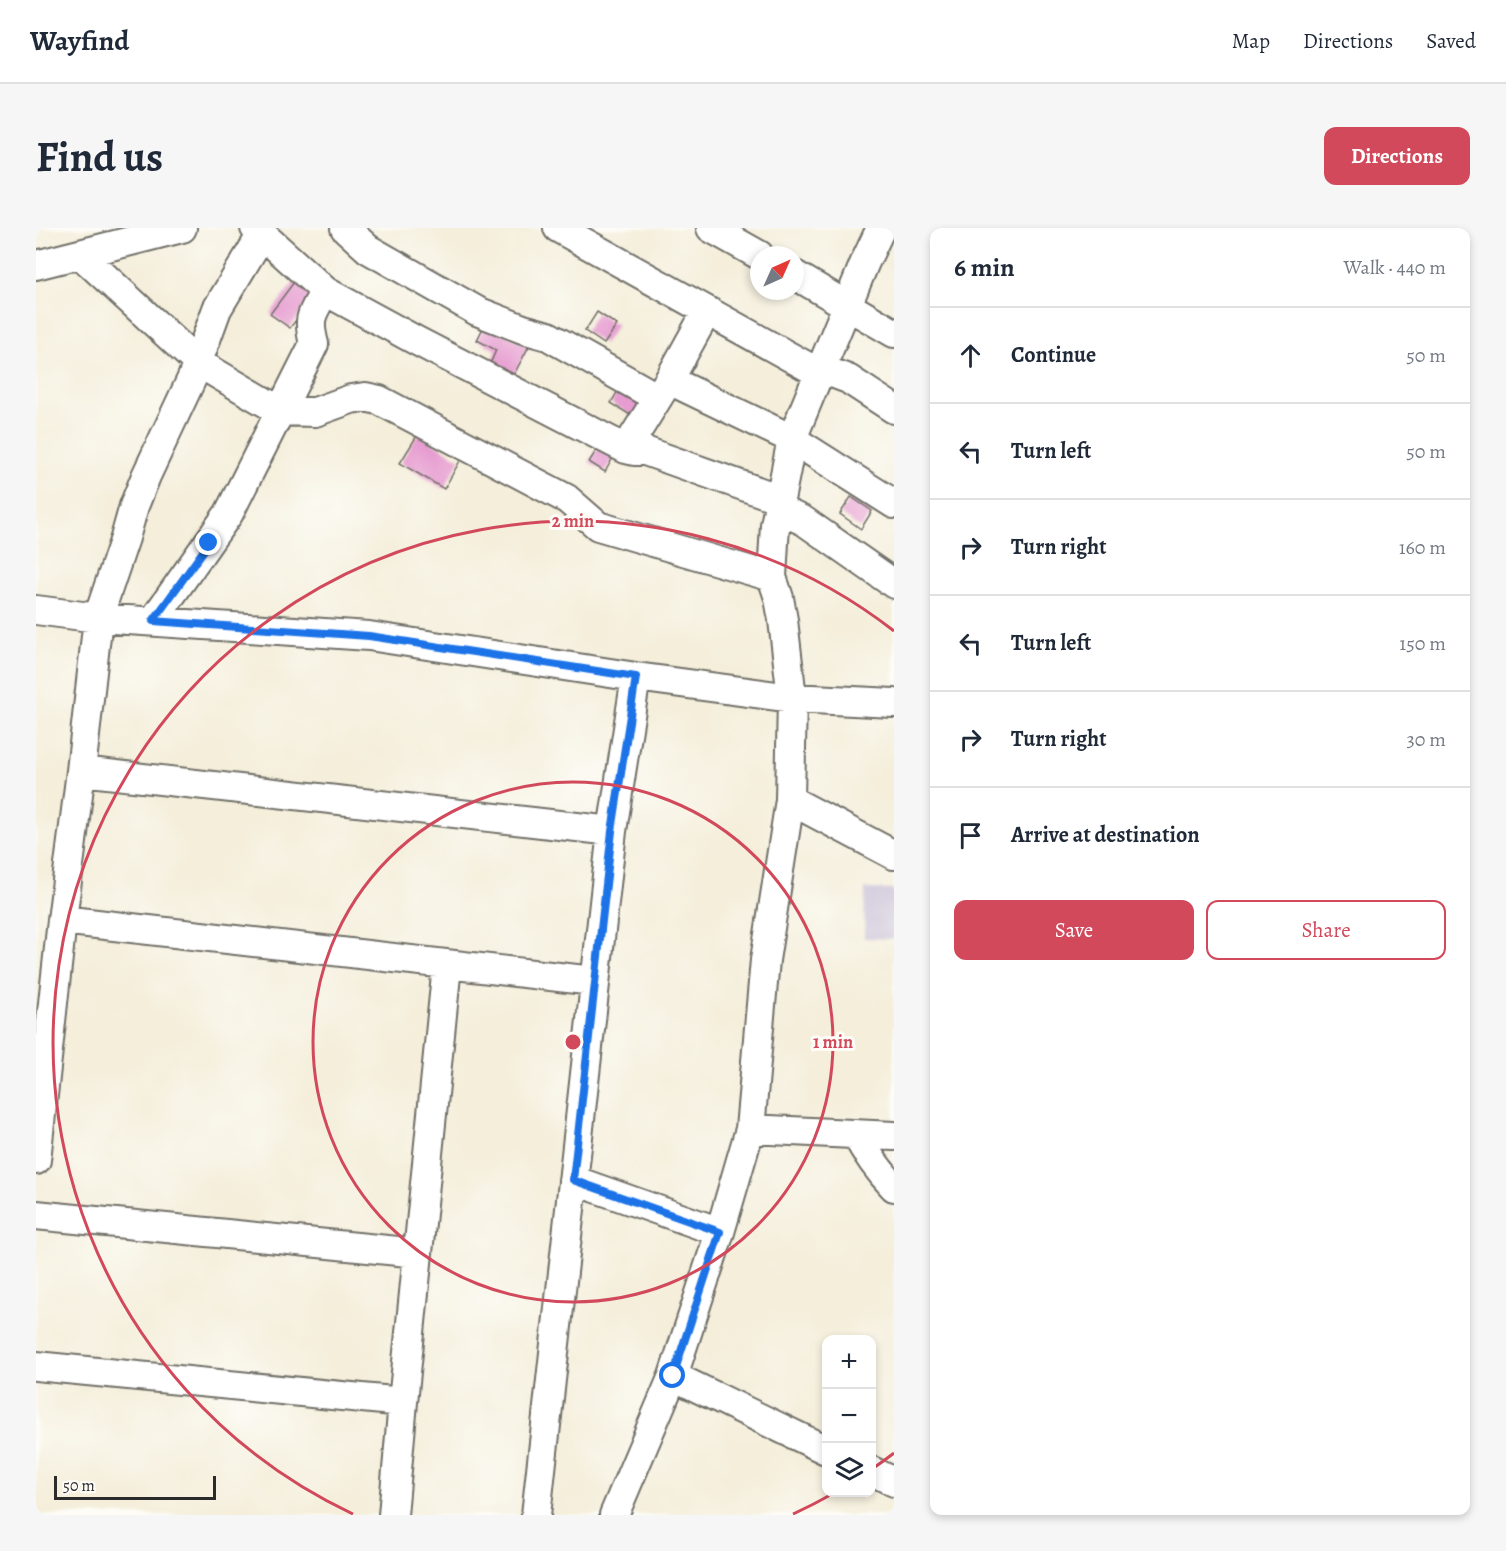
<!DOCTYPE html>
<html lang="en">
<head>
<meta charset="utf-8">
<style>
	body { margin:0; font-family:Alegreya,serif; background:#f6f6f7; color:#1f2937 }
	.controls { position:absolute; right:18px; bottom:18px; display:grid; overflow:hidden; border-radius:12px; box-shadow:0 3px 9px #0003 }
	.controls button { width:54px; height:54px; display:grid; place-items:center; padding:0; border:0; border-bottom:2px solid #e0e1e3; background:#fff; color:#1f2937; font:30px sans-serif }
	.compass { position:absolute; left:714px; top:18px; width:54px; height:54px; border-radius:50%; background:#fff; box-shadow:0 3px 9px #0003; rotate:45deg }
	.scale { position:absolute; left:18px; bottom:15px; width:162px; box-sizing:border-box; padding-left:6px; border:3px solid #2b2b2b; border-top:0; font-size:16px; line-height:21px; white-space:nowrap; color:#2b2b2b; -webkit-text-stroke:4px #fdfcf7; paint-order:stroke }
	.stop { position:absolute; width:18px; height:18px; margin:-14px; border:4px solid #1a73e8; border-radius:50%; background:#fff }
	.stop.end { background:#1a73e8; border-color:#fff; box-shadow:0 2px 6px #0008 }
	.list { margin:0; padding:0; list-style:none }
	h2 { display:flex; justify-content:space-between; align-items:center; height:78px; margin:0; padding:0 24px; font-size:26px }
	h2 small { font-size:20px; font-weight:400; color:#747a83 }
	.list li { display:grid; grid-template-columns:39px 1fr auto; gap:18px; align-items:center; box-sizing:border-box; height:96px; padding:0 24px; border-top:2px solid #e0e1e3 }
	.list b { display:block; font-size:22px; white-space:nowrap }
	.list em { font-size:20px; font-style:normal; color:#747a83 }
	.actions { display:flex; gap:12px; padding:18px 24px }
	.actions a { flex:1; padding:14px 0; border:2px solid #d1495b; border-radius:12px; text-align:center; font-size:21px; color:#d1495b }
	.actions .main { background:#d1495b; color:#fff }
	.icon { flex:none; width:33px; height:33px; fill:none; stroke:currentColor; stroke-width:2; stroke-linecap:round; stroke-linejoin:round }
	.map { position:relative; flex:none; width:858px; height:1287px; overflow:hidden; border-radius:12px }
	header { display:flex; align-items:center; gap:36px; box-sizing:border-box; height:84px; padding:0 30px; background:#fff; border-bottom:2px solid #e0e1e3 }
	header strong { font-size:28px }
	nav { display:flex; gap:33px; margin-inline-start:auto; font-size:21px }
	.intro { display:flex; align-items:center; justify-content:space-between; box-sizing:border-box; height:144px; padding:0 36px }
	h1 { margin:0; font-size:42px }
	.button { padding:15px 27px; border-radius:12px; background:#d1495b; color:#fff; font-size:21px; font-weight:700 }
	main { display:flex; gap:36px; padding:0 36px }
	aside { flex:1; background:#fff; border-radius:12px; box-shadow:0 3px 9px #0003 }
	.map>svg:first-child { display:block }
	.industrial { fill:#c9bfd7 }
	.building { fill:#e69cd0 }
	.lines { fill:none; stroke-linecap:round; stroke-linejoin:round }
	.minor-casing { stroke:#716f68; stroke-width:32 }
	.minor { stroke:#fff; stroke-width:28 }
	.route { stroke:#1a73e8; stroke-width:8 }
	.ring { fill:none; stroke:#d1495b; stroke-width:3 }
	.centre { fill:#d1495b; stroke:#fdfcf7; stroke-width:3 }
	.ring-label { font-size:18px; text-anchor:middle; font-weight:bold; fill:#d1495b; stroke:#fdfcf7; stroke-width:6; stroke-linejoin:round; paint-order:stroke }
</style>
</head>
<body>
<header>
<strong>Wayfind</strong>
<nav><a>Map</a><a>Directions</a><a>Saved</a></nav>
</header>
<div class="intro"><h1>Find us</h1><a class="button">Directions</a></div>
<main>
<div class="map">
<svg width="858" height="1287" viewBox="0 0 858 1287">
	<rect width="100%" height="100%" fill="#fdfcf7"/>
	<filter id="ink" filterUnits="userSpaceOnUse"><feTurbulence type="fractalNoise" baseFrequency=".0167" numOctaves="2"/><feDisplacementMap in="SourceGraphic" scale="12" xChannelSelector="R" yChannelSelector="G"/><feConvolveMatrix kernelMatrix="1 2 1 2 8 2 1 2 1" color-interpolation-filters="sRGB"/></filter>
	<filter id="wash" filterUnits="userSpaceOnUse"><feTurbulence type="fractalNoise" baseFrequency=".008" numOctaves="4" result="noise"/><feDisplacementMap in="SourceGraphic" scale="24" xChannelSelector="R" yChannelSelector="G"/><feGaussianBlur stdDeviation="1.35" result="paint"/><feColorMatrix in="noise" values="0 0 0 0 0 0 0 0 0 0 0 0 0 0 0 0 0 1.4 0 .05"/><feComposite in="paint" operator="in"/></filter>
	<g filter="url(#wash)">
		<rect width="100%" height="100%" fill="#f4eeda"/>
		<path class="industrial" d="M829,661L858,662V711L828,710Z"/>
		<g id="blocks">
			<path class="building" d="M261,50L281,64L254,100L234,86Z
				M561,84L581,97L568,116L549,103Z
				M449,96L493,118L477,148L454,136L460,122L441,112Z
				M587,154L611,169L599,190L575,175Z
				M382,206L425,231L408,261L364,235Z
				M565,215L580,224L569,244L553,234Z
				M815,269L836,283L825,301L804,286Z"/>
		</g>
	</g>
	<g filter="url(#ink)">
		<use href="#blocks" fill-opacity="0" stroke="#716f68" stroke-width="1.5"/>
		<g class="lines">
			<defs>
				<path id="minor" d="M219,0L289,63L381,113L590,221L598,223H609L744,271
					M309,0L332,21L441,83L487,101L512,108L622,170
					M522,0L783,145H796L812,151L858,181
					M675,0L723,27
					M44,26L161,134L244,183L279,184L315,171L329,169L343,172L531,271L562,298L736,349
					M0,37L146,0
					M759,47L858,105
					M633,152L756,211L858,276
					M590,221L633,152L671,83
					M742,281L768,293L858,356
					M0,382L62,390L333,408L600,449L756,470L858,475
					M117,393L193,285L278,116C271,89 276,86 289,63
					M45,543L576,603
					M754,572L858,627
					M26,692L558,753
					M714,901L858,908
					M820,906C831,927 841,941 858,959
					M0,932L26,692L45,543L62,390L89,310L98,278L110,248L156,150L181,81L226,6
					M537,952L684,1004
					M0,987L382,1025
					M0,1138L367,1174
					M637,1148L790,1222
					M836,1243L858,1254
					M357,1287L367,1174L411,737
					M500,1287L576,603L600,449
					M578,1287L637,1148L684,1004L714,901L729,732L754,572L756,470L747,392L743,370L736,349L739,297L756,211L829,34L845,0"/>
			</defs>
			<use href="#minor" class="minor-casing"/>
			<use href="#minor" class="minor"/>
		</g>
	</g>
	<g class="lines" filter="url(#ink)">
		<path class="route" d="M173,315L117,393L333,408L600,449L576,603L537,952L684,1004L637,1148"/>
	</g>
	<g class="ring">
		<circle cx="537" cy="814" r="260"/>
		<path d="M858 1225A521 521 0 0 1 836 1241M798 1265A521 521 0 0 1 757 1286M317 1286A521 521 0 1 1 858 403"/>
	</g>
	<circle cx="537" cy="814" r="9" class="centre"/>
	<g class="ring-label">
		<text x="537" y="299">2 min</text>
		<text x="797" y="820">1 min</text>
	</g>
</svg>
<div class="controls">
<button>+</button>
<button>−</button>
<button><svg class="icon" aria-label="layers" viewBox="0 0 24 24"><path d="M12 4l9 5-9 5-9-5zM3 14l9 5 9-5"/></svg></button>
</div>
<svg class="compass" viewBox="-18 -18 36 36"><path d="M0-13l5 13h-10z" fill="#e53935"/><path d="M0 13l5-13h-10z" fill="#747a83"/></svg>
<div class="scale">50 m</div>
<div class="stop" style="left:637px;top:1148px"></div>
<div class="stop end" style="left:173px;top:315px"></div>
</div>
<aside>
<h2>6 min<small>Walk · 440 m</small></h2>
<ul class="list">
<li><svg class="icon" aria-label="ahead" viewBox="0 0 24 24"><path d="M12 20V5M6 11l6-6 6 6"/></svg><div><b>Continue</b></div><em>50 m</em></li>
<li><svg class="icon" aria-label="left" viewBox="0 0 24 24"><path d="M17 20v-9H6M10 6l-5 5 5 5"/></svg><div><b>Turn left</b></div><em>50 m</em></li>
<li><svg class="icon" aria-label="right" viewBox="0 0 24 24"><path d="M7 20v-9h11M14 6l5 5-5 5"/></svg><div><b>Turn right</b></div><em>160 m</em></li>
<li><svg class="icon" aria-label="left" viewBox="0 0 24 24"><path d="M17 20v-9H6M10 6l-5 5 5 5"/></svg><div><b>Turn left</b></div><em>150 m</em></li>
<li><svg class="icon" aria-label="right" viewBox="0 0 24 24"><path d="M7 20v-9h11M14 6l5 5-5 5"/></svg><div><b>Turn right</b></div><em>30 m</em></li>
<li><svg class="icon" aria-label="arrive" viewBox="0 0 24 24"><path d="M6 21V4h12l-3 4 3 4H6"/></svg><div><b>Arrive at destination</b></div></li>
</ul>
<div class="actions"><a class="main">Save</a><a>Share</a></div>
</aside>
</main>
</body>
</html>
